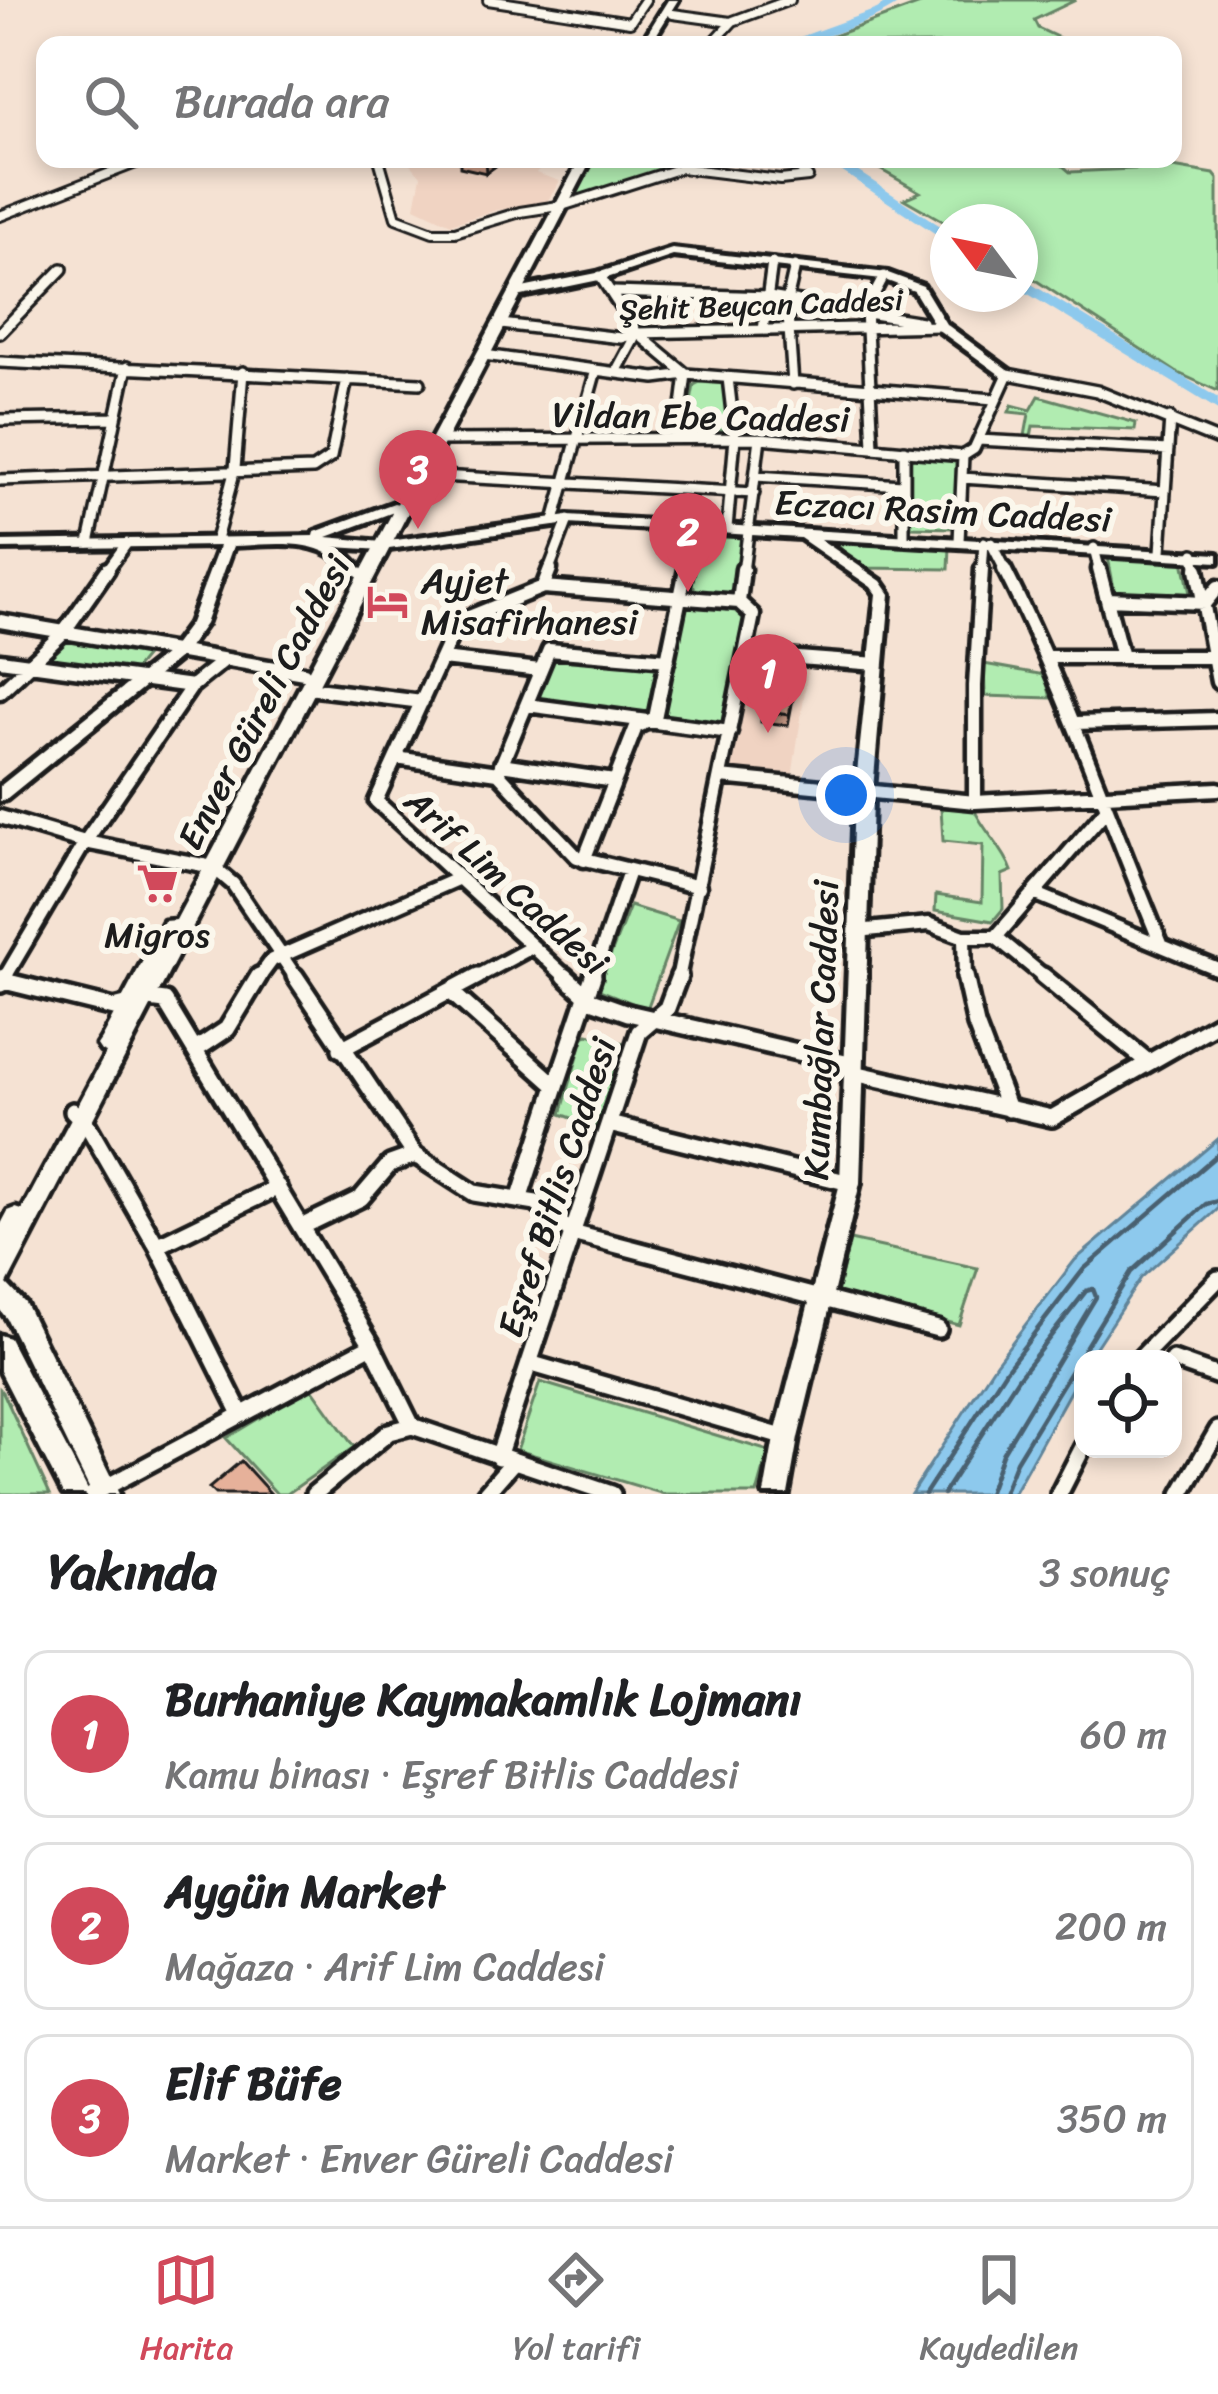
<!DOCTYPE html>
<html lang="tr">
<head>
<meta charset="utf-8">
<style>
	body { margin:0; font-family:Sriracha,sans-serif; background:#f2f2f2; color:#202124 }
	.controls { position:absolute; right:36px; bottom:36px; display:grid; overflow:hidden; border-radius:24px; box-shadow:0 6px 18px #0003 }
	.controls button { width:108px; height:108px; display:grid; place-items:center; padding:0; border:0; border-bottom:3px solid #e0e0e0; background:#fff; color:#202124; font:60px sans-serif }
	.compass { position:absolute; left:930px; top:204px; width:108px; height:108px; border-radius:50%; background:#fff; box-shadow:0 6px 18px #0003; rotate:302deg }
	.you { position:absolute; left:846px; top:795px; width:42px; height:42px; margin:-30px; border:9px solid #fff; border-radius:50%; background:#1a73e8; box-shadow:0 0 0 18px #1a73e833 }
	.badge { display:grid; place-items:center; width:78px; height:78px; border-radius:50%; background:#d1495b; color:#fff; font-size:39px; font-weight:700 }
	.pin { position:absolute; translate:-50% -99px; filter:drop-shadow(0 3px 6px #0008) }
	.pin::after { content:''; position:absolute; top:63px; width:42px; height:36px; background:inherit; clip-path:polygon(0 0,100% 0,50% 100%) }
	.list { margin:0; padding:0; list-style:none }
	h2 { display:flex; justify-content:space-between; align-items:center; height:156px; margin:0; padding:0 48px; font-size:51px }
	h2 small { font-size:39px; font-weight:400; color:#757577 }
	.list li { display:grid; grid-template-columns:78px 1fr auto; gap:36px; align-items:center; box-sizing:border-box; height:168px; margin:0 24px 24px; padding:0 24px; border:3px solid #e0e0e0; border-radius:24px }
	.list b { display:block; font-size:45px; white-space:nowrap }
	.list p { margin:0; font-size:39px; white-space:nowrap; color:#757577 }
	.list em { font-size:39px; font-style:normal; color:#757577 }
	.icon { flex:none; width:66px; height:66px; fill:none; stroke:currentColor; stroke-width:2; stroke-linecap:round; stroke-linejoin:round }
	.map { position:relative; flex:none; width:1218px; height:1494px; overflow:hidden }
	.search { position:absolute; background:#fff; box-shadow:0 6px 18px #0003; left:36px; right:36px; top:36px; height:132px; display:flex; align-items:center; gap:30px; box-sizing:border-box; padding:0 42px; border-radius:24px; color:#757577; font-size:45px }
	.sheet { height:732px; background:#fff }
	nav { display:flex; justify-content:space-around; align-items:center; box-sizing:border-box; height:168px; border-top:3px solid #e0e0e0; background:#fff; font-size:33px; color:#757577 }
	nav a { display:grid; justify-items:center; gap:6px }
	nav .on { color:#d1495b }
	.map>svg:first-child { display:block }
	.built { fill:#f0d3c2 }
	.green { fill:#b1ecb1; stroke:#668466; stroke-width:3 }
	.water { fill:#8dc9ed; stroke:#608499; stroke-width:3 }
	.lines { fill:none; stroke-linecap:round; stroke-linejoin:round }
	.shore { stroke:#496170; stroke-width:4.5 }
	.river { fill:#8dc9ed; fill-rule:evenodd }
	.street-far3-casing { stroke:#1c1c1c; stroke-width:14 }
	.street-far2-casing { stroke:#1c1c1c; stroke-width:16 }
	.street-far1-casing { stroke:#1c1c1c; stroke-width:21 }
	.street-casing { stroke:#1c1c1c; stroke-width:24 }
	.secondary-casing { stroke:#1c1c1c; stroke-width:10 }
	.primary-casing { stroke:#1c1c1c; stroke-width:9 }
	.street-far3 { stroke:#fbf7ec; stroke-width:8 }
	.street-far2 { stroke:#fbf7ec; stroke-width:9 }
	.street-far1 { stroke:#fbf7ec; stroke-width:12 }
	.street { stroke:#fbf7ec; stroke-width:15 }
	.secondary { fill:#fbf7ec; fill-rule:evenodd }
	.primary { fill:#fbf7ec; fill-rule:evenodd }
	.wall { fill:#c69884; stroke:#1c1c1c; stroke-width:3 }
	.shaded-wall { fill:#a17c6c; stroke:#1c1c1c; stroke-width:3 }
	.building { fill:#e6b19a; stroke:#1c1c1c; stroke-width:3 }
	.labels { text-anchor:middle; stroke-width:12; stroke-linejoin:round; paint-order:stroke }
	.far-street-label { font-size:30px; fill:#1c1c1c; stroke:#fbf7ec }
	.street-label { font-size:36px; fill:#1c1c1c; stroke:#fbf7ec }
	.poi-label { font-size:36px; fill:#1c1c1c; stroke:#fbf7ec; text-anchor:start }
</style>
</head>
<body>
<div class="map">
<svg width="1218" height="1494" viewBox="0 0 1218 1494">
	<rect width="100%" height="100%" fill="#f5e2d3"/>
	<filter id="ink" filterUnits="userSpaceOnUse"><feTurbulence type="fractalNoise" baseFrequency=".00833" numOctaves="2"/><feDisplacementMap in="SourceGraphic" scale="24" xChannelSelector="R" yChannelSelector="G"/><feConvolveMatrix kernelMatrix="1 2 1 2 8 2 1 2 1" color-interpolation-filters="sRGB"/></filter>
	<g filter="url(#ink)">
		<path class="built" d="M406,159H548L536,173L560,181L545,205L497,210L451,224L415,207L421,176Z
			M760,659L809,664L792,778L731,771L750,666Z"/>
		<path class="green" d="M931,0H1076L1034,20L1038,28L1070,43L809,45Z
			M593,159H690L681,168L573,198Z
			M862,159H1055L1070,172L1173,167L1214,174L1218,179V391L1176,372L1020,270V222L948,224L904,199L920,192Z
			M700,382L726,384L732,430L686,429L694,385Z
			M1039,396L1136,423L1135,430L1033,426L1031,437L1025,436L1029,414L1009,412L1012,405L1031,410Z
			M911,456L958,459L953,528L911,527Z
			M695,526L749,529L739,602L753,615L730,732L527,705L547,652L668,659L681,597L693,598L694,587L683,586Z
			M831,538L950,546L949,569L859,568Z
			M1108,557L1183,561L1191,598L1115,594Z
			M62,638L150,651L132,673L43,662L42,656Z
			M984,664L1045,675L1051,698L985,696Z
			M941,808L974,809C984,832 1004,848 1012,871L1002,875L1003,909L993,921L935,911L936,895L982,902L983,845L943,841Z
			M630,906L679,921L647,1009L597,989Z
			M588,1034L628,1044L598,1128L561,1114L583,1038Z
			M850,1240L978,1268L959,1325L837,1293Z
			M540,1382L769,1451L757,1494H664L517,1450Z
			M311,1387L354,1447L287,1494H277L226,1438Z
			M0,1389L3,1392L50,1494H0Z"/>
		<path class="water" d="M1218,1139V1209L1141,1278L1088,1359H1083V1368L1013,1494H911L996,1363L1075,1260Z"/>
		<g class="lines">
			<path class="shore" d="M925,1494L1006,1370L1084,1269L1218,1154
				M943,1494L1018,1378L1086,1291L1093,1289L1096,1297L1002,1454L988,1494
				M1003,1494L1016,1461L1131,1272L1206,1204L1218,1201"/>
			<path class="river" d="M890,0H904C878,21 811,45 778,45L877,9Z
				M823,159H839L948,231V242Z
				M1020,277L1218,398V410L1020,289Z"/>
			<defs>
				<path id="street-far3" d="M488,0L630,22L645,0
					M673,14L731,22
					M711,45L733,21L790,0
					M379,159L396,218L433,232H455L520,212L565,205L681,168L690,159
					M681,168L780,180L808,177L789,159
					M0,216L146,159"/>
				<path id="street-far2" d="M600,276L637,333L686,374L678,438
					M613,292L769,297L922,322
					M501,324L621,338L637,333L941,326
					M763,330L772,263
					M0,333L62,269
					M484,355L655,378L686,374L994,399
					M0,362L420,383
					M616,372L637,333
					M793,384L787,301L795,266
					M0,420L116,418
					M438,440L760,438L963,456
					M978,440L1168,450
					M873,446L866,310L884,276
					M904,450V538
					M420,475L754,493
					M755,476L903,485
					M962,478L1165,491
					M0,480L313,469L331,457L347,379
					M554,521L596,370
					M727,528L735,438L728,378
					M216,540L235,469L243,372
					M959,541L963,456L974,449L1008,374L1097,391L1218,440
					M89,543L127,367
					M991,543L1006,572
					M1094,548L1100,572
					M1161,552L1170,418
					M1194,554L1197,572
					M106,572L127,543
					M548,572L568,520
					M685,572L695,526
					M743,572L760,438
					M982,572L984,542"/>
				<path id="street-far1" d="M1004,569C1066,691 1109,820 1162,946L1218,969
					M1099,569L1122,657
					M1197,569L1218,682
					M543,587L550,569
					M1107,599L1205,603L1218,587
					M0,621L304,673
					M745,654L877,664
					M1049,657H1213
					M442,659L540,670
					M0,660L192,686L222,662
					M308,688L422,702
					M0,692L64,632L108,569
					M527,705L730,732
					M1076,723L1218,719
					M396,758L498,773L549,650L668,660
					M501,764L614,781
					M498,773L577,857L699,887
					M721,777L975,802L1218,789
					M975,802V686L982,569
					M0,817L85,842L213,867L233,884L297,979
					M584,860L636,727L655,718L686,569
					M1034,893L1162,946
					M857,931L929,924L964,937
					M996,937L1047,979
					M4,979L85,842L192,686
					M258,979L272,960L457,879
					M473,979L530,948
					M568,979L376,801L455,628L464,619L543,587L739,602
					M592,979L629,871
					M678,979L753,615L739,602L743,569
					M965,979L964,937H996L1105,811"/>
				<path id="street" d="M295,976L415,1155L474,1193L536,1203L572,1233L938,1329
					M565,976L591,1000L628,1013L854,1065
					M965,976L976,1025L1008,1109
					M1043,976L1148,1062
					M0,980L114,1008L149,999L165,1001L372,1345L412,1426
					M1,984L6,976
					M450,991L556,1086L520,1197
					M197,1049L227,1029L259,976
					M341,1049L478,976
					M854,1073L1052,1118L1218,1023
					M556,1086L593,976
					M73,1111L88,1126L157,1246L241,1414
					M609,1124L850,1183
					M301,1227L361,1198L390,1164L415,1155
					M157,1246L278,1187
					M1140,1359L1218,1279
					M1173,1360L1218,1376
					M529,1363L786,1438
					M498,1457L639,1032L667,1008L679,976
					M93,1494L372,1345
					M314,1494L389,1432L412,1426L612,1494
					M485,1494L513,1462
					M1059,1494L1083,1447
					M1181,1494L1218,1430"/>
				<path id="secondary" d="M672,249L888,273L923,286L946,324L1014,374L1008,378L1003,377L937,329L914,291L882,279L673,256L604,279L517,297L511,293L517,289L597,273Z
					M394,503L399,504L401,507L399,510L327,537L382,542L568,516L1218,554V562L820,539L881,581L890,594L872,801L860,1183L798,1438L788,1494H764L774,1438L840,1183L854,801L876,594L871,587L800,538L568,524L382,550L335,547L343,550L364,571L366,574L359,578C348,572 340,561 329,554C301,539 265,545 233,546L205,624L182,656L6,799L0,801V786L170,650L190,623L219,546L0,549V541L314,536L315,532Z"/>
				<path id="primary" d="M668,0H678L650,45H640Z
					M580,159H592L7,1284L25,1303L119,1494H92L7,1319L0,1310V1226L8,1211L16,1208L22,1210L106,1053L101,1051L97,1045L101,1039L164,921L176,920Z
					M0,1335L9,1338L90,1494H63L0,1371Z"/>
			</defs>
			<use href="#street-far3" class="street-far3-casing"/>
			<use href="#street-far2" class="street-far2-casing"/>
			<use href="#street-far1" class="street-far1-casing"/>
			<use href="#street" class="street-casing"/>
			<use href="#secondary" class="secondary-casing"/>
			<use href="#primary" class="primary-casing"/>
			<use href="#street-far3" class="street-far3"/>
			<use href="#street-far2" class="street-far2"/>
			<use href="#street-far1" class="street-far1"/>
			<use href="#street" class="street"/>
			<use href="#secondary" class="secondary"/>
			<use href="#primary" class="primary"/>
		</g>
		<path class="wall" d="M460,159H505L486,173L460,167Z
			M762,694L793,698L788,725L761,722Z"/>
		<path class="shaded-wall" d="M485,159H505L486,173Z"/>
		<path class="building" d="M762,694L793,698L789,715L762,711Z
			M241,1461L271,1494H215L209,1488Z"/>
	</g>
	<defs>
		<symbol id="hotel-bare" viewBox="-9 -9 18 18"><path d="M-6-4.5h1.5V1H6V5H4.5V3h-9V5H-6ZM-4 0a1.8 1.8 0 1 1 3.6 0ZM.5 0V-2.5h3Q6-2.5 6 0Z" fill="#d1495b" stroke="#fbf7ec" stroke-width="2.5" paint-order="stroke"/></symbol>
		<symbol id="supermarket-bare" viewBox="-9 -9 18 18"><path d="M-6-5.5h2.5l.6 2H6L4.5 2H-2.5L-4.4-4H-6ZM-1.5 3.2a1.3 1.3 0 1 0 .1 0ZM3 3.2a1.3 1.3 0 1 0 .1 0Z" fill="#d1495b" stroke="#fbf7ec" stroke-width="2.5" paint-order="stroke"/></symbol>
	</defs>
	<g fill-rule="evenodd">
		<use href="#hotel-bare" x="358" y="572" width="59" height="59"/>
		<use href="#supermarket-bare" x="128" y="854" width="59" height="59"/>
	</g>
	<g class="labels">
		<g class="far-street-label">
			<text transform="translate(761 305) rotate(-2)" y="10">Şehit Beycan Caddesi</text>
		</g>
		<g class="street-label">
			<text transform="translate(701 416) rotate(1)" y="13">Vildan Ebe Caddesi</text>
			<text transform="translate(943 510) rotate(3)" y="13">Eczacı Rasim Caddesi</text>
			<text transform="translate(263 702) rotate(-62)" y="13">Enver Güreli Caddesi</text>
			<text transform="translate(507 881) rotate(42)" y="13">Arif Lim Caddesi</text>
			<text transform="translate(820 1030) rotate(-88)" y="13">Kumbağlar Caddesi</text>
			<text transform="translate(556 1187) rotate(-72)" y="13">Eşref Bitlis Caddesi</text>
		</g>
		<g class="poi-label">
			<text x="421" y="593">Ayjet<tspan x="421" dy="41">Misafirhanesi</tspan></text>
			<text x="157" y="947" text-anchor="middle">Migros</text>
		</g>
	</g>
</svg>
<div class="controls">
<button><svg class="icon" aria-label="locate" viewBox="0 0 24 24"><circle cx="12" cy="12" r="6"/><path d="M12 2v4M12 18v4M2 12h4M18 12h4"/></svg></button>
</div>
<svg class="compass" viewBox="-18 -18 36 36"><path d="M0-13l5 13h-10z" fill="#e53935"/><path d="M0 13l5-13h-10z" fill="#757577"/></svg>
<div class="you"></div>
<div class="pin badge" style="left:768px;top:733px">1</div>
<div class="pin badge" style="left:688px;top:592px">2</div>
<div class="pin badge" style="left:418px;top:529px">3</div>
<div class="search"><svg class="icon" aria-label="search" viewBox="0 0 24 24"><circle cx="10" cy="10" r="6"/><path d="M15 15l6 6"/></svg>Burada ara</div>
</div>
<section class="sheet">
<h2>Yakında<small>3 sonuç</small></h2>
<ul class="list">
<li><span class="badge">1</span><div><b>Burhaniye Kaymakamlık Lojmanı</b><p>Kamu binası · Eşref Bitlis Caddesi</p></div><em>60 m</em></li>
<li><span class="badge">2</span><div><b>Aygün Market</b><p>Mağaza · Arif Lim Caddesi</p></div><em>200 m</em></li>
<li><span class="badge">3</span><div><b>Elif Büfe</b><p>Market · Enver Güreli Caddesi</p></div><em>350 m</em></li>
</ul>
</section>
<nav>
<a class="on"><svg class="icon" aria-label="map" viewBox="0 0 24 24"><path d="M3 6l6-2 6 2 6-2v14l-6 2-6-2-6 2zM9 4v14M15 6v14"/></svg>Harita</a>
<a><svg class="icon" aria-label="directions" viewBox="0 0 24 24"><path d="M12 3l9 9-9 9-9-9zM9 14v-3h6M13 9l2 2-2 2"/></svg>Yol tarifi</a>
<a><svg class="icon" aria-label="saved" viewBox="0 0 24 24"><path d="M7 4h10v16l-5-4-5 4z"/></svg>Kaydedilen</a>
</nav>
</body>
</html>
